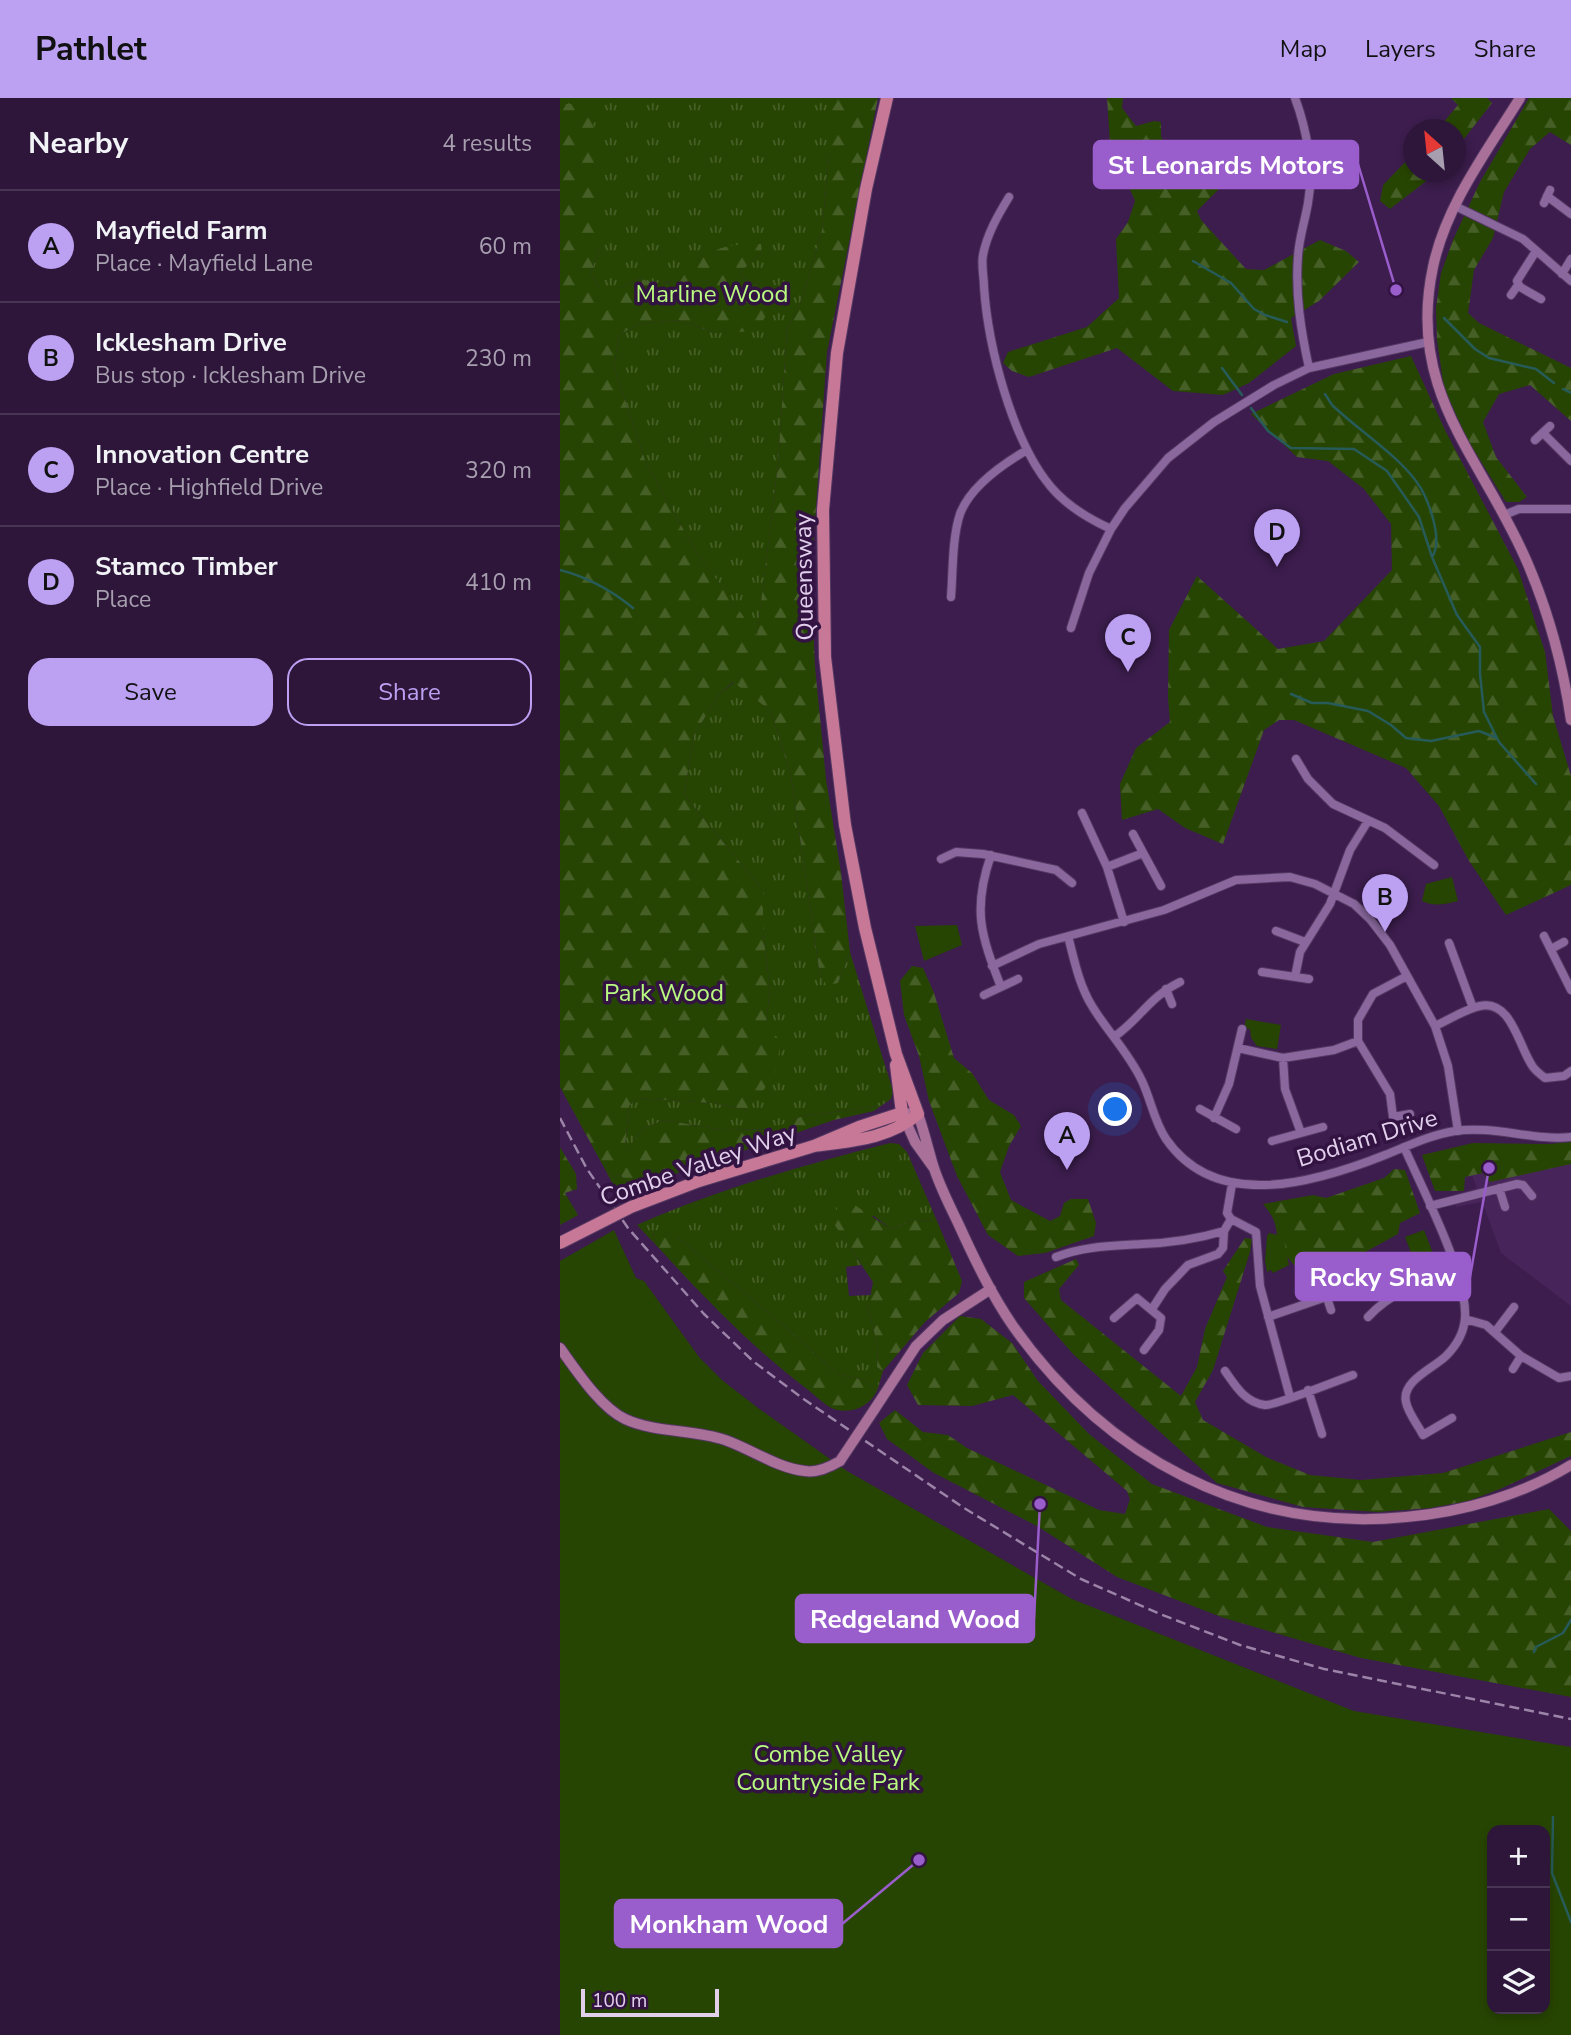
<!DOCTYPE html>
<html lang="en">
<head>
<meta charset="utf-8">
<style>
	body { margin:0; font-family:"Nunito Sans",sans-serif; background:#392345; color:#f1f3f6 }
	.controls { position:absolute; right:21px; bottom:21px; display:grid; overflow:hidden; border-radius:14px; box-shadow:0 4px 10px #0003 }
	.controls button { width:63px; height:63px; display:grid; place-items:center; padding:0; border:0; border-bottom:2px solid #483554; background:#2d163a; color:#f1f3f6; font:35px sans-serif }
	.compass { position:absolute; left:843px; top:21px; width:63px; height:63px; border-radius:50%; background:#2d163a; box-shadow:0 4px 10px #0003; rotate:333deg }
	.scale { position:absolute; left:21px; bottom:18px; width:138px; box-sizing:border-box; padding-left:7px; border:4px solid #e1cfec; border-top:0; font-size:19px; line-height:24px; white-space:nowrap; color:#e1cfec; -webkit-text-stroke:5px #321342; paint-order:stroke }
	.you { position:absolute; left:556px; top:1012px; width:24px; height:24px; margin:-18px; border:5px solid #fff; border-radius:50%; background:#1a73e8; box-shadow:0 0 0 10px #1a73e833 }
	.badge { display:grid; place-items:center; width:46px; height:46px; border-radius:50%; background:#bca0f2; color:#111; font-size:23px; font-weight:700 }
	.pin { position:absolute; translate:-50% -58px; filter:drop-shadow(0 2px 4px #0008) }
	.pin::after { content:''; position:absolute; top:37px; width:24px; height:21px; background:inherit; clip-path:polygon(0 0,100% 0,50% 100%) }
	.list { margin:0; padding:0; list-style:none }
	h2 { display:flex; justify-content:space-between; align-items:center; height:91px; margin:0; padding:0 28px; font-size:30px }
	h2 small { font-size:23px; font-weight:400; color:#a79faf }
	.list li { display:grid; grid-template-columns:46px 1fr auto; gap:21px; align-items:center; box-sizing:border-box; height:112px; padding:0 28px; border-top:2px solid #483554 }
	.list b { display:block; font-size:26px; white-space:nowrap }
	.list p { margin:0; font-size:23px; white-space:nowrap; color:#a79faf }
	.list em { font-size:23px; font-style:normal; color:#a79faf }
	.actions { display:flex; gap:14px; padding:21px 28px }
	.actions a { flex:1; padding:16px 0; border:2px solid #bca0f2; border-radius:21px; text-align:center; font-size:24px; color:#bca0f2 }
	.actions .main { background:#bca0f2; color:#111 }
	.icon { flex:none; width:38px; height:38px; fill:none; stroke:currentColor; stroke-width:2; stroke-linecap:round; stroke-linejoin:round }
	.map { position:relative; flex:none; width:1011px; height:1937px; overflow:hidden }
	header { display:flex; align-items:center; gap:42px; box-sizing:border-box; height:98px; padding:0 35px; background:#bca0f2; color:#111 }
	header strong { font-size:33px }
	nav { display:flex; gap:38px; margin-inline-start:auto; font-size:24px }
	main { display:flex }
	aside { flex:1; background:#2d163a }
	.map>svg:first-child { display:block }
	.built { fill:#47245a }
	.grass { fill:url(#grass-tufts) }
	.forest { fill:url(#forest-firs) }
	.green { fill:#274502; fill-rule:evenodd }
	.lines { fill:none; stroke-linecap:round; stroke-linejoin:round }
	.stream { stroke:#275b59; stroke-width:2.5 }
	.street-casing { stroke:#543862; stroke-width:10 }
	.secondary-casing { stroke:#543862; stroke-width:12 }
	.primary-casing { stroke:#543862; stroke-width:14 }
	.street { stroke:#8a689e; stroke-width:8 }
	.secondary { stroke:#a9709a; stroke-width:10 }
	.primary { stroke:#c87897; stroke-width:12 }
	.rail { stroke:#9c84a9; stroke-width:2.5; stroke-dasharray:10 5; stroke-linecap:butt }
	.secondary-bridge-casing { stroke:#543862; stroke-width:12; stroke-linecap:butt }
	.primary-bridge-casing { stroke:#543862; stroke-width:14; stroke-linecap:butt }
	.secondary-bridge { stroke:#a9709a; stroke-width:10 }
	.primary-bridge { stroke:#c87897; stroke-width:12 }
	.labels { text-anchor:middle; stroke-width:7; stroke-linejoin:round; paint-order:stroke }
	.park-label { font-size:24px; fill:#b9fb81; stroke:#321342 }
	.street-label { font-size:24px; fill:#e1cfec; stroke:#321342 }
	.leader { fill:none; stroke:#9a5dcc; stroke-width:2.5 }
	.callout-dot { fill:#9a5dcc; stroke:#321342; stroke-width:2.5 }
	.callout { fill:#9a5dcc; stroke:#9a5dcc; stroke-width:2.5 }
	.callout-label { font-size:26px; text-anchor:middle; font-weight:bold; fill:#fff }
</style>
</head>
<body>
<header>
<strong>Pathlet</strong>
<nav><a>Map</a><a>Layers</a><a>Share</a></nav>
</header>
<main>
<aside>
<h2>Nearby<small>4 results</small></h2>
<ul class="list">
<li><span class="badge">A</span><div><b>Mayfield Farm</b><p>Place · Mayfield Lane</p></div><em>60 m</em></li>
<li><span class="badge">B</span><div><b>Icklesham Drive</b><p>Bus stop · Icklesham Drive</p></div><em>230 m</em></li>
<li><span class="badge">C</span><div><b>Innovation Centre</b><p>Place · Highfield Drive</p></div><em>320 m</em></li>
<li><span class="badge">D</span><div><b>Stamco Timber</b><p>Place</p></div><em>410 m</em></li>
</ul>
<div class="actions"><a class="main">Save</a><a>Share</a></div>
</aside>
<div class="map">
<svg width="1011" height="1937" viewBox="0 0 1011 1937">
	<defs>
		<pattern id="grass-tufts" width="24" height="20" patternUnits="userSpaceOnUse" patternTransform="scale(1.75)"><rect width="24" height="20" fill="#274502"/><path d="M3 7l-1-3M5 7V3M7 7l1-3M15 17l-1-3M17 17v-4M19 17l1-3" fill="none" stroke="#465f27"/></pattern>
		<pattern id="forest-firs" width="22" height="20" patternUnits="userSpaceOnUse" patternTransform="scale(1.75)"><rect width="22" height="20" fill="#274502"/><path d="M5 1l3.5 6h-7zM16 11l3.5 6h-7z" fill="#465f27"/></pattern>
	</defs>
	<rect width="100%" height="100%" fill="#3c1d4d"/>
	<path class="built" d="M1011,1062V1208L941,1155L922,1104L896,1109L893,1097L917,1090L912,1077L957,1068Z"/>
	<path class="grass" d="M0,0H269V59L262,132L243,198L227,232L218,366L197,538L135,452L86,365L54,269L59,237L78,226L118,222L156,235L204,191L182,179L180,174L202,155L140,160L116,182L97,187L79,180L60,190H39L31,175L39,151L23,6H0Z
		M174,584L211,613L231,678L260,878L278,885L290,854L333,993L331,1001L321,1008L243,1018L212,1031L162,1032L104,1022L84,1030L73,1044L65,1049L69,1008L77,1000L153,1005L187,1012L206,926L210,891L203,835V792L124,697L134,637L158,598Z
		M330,1045L339,1046L347,1054L377,1123L354,1122L331,1131L314,1118L273,1123L301,1167L286,1169L289,1198L311,1197L308,1211L318,1248L317,1269L323,1273L317,1293L304,1282L277,1276L228,1231L116,1138L93,1133L95,1146L77,1127C158,1091 244,1067 330,1045Z
		M46,1073L55,1080L58,1075L74,1090L59,1098Z"/>
	<path class="forest" d="M269,0H318L267,254L251,480L255,569L266,681L281,775L290,854L278,885L267,887L260,878L231,678L211,613L173,584L158,598L134,637L124,697L203,792V835L210,891L206,926L221,944L214,979L187,1012L153,1005L77,1000L69,1008L65,1048L73,1044L84,1030L104,1022L162,1032L211,1031L243,1018L321,1008L314,1013L274,1022L74,1090L58,1075L55,1080L46,1073L0,989V6H23L39,38V151L31,175L39,190H60L79,180C118,195 114,176 142,159C163,147 176,146 201,146L202,155L180,174L182,179L204,191L213,205L197,233L156,235L118,222L78,226L59,237L54,269L86,365L135,452L197,537L218,366L227,232L243,198L262,132L269,59Z
		M547,0H563L562,10L576,28L594,23L601,24V39L629,77L652,79L673,58L680,60L679,71L637,113L641,122L686,171L704,172L760,142L786,153L799,164L759,203L731,220L736,248L689,285L663,297L613,293L557,250L469,279L452,273L443,265L448,254L527,229L559,200L556,141L568,124L575,103L550,45Z
		M891,0H927L932,5L896,51L895,32L878,31L898,7Z
		M969,0H1011V47L990,34L970,51L944,94L933,140L914,172L908,215L919,225L1011,270V323L970,287L939,296L923,324L936,359L967,399L959,404H946L906,339L884,290L877,242L876,210L881,175L893,142L920,84Z
		M853,56V74H878L830,111L820,103L823,87Z
		M851,258L885,332L958,471L985,554L993,618L1011,678V787L946,817L909,763L879,708L846,670L734,622H719L704,632L663,746L625,730L598,711L562,722L560,686L576,650L610,624L608,599L609,532L637,478L718,551L764,543L832,472L831,426L804,391L768,363L737,359L691,316L774,276Z
		M352,868L363,870L374,895L394,960L412,975L429,1002L454,1017L461,1028L449,1048L440,1074L451,1102L490,1123L500,1118L504,1105L511,1101H528L536,1125L534,1138L485,1155L458,1158L428,1137L397,1078L369,1003L359,958L344,917L340,883Z
		M1011,1044V1066L930,1084L923,1075L905,1079L904,1093H875L862,1057L913,1045L989,1046Z
		M0,1049L16,1076L17,1091L5,1095L18,1117L0,1127Z
		M834,1071L845,1072L860,1115L840,1125L838,1136L798,1158H785L745,1177C735,1168 725,1159 720,1146C713,1126 719,1125 703,1106L753,1097L766,1100L824,1080Z
		M293,1106L331,1131L354,1122L377,1123L402,1183L399,1195L365,1224L323,1273L317,1269L318,1248L308,1211L313,1184L272,1123L278,1108Z
		M103,1131L116,1138L228,1231L277,1276L304,1282L317,1293C309,1308 295,1315 277,1312C267,1310 255,1297 247,1291C190,1248 143,1198 95,1146L93,1133Z
		M685,1140L692,1141L690,1154L653,1272L635,1304L643,1322L706,1359L750,1377L801,1382L883,1375L1011,1334V1358L940,1391L908,1403L870,1410L818,1414L743,1409L657,1385L513,1256L464,1200V1184L516,1161L519,1167L499,1191L501,1202L621,1298L637,1269L645,1231L667,1179L663,1173Z
		M400,1218L421,1221L452,1245L478,1283L529,1336L592,1386L707,1429L813,1444L989,1411L1011,1433V1599L801,1560L664,1520L557,1479L477,1428L374,1375L327,1341L319,1325L335,1312L363,1334L388,1337L407,1350L539,1412L565,1416L570,1401L567,1393L453,1297L412,1308L358,1307L347,1287L363,1255Z"/>
	<path class="green" d="M892,779L898,803C885,806 874,809 862,803L866,786Z
		M397,827L402,847L364,863L355,828Z
		M686,921L721,927L717,951L697,948L691,940L690,931L684,930Z
		M54,1132L76,1180L84,1183L139,1259L162,1282L198,1310L287,1373L512,1501L794,1613L1011,1649V1937H0V1163ZM932,1732H985V1911H932Z
		M864,1132L876,1163L857,1170L845,1139Z
		M709,1135L723,1138L729,1167L713,1175L711,1172L707,1174L705,1163L707,1138Z"/>
	<g class="lines">
		<path class="stream" d="M633,163L671,185L694,211L705,217L727,224
			M884,220L915,251L929,260L976,271L994,285
			M662,270L682,297
			M1003,291L1011,295
			M765,296L772,307C797,331 836,356 856,383C868,399 884,442 872,459
			M691,310L708,333L731,350L794,351L827,373L859,419L872,459L897,517L920,549V576L924,614L939,644L976,686
			M0,472C27,479 51,492 73,510
			M731,596L752,605H768L808,613L831,627L846,640L871,643L919,633L937,640
			M974,1554L976,1549L1003,1535L1011,1522
			M993,1719L992,1775L1011,1824"/>
		<defs>
			<path id="street" d="M735,0C747,32 754,71 748,105C745,123 739,140 738,158C735,196 741,233 749,270
				M987,98L1011,116
				M449,99C438,117 427,136 423,157C421,167 424,179 424,189C428,248 452,343 491,389C507,408 529,421 551,431
				M984,105L990,92
				M895,108L963,141L1011,183
				M976,153L957,183L960,189L981,201
				M1002,176L1011,161
				M951,197L958,187
				M983,335L1011,363
				M975,342L990,328
				M944,417L959,411H1011
				M391,499C393,474 392,440 400,416C410,389 443,366 467,352
				M511,530L529,475L551,431L565,410L608,360L654,324L714,287L749,270L868,244
				M736,661L748,681L773,706L825,730L874,767
				M522,715L547,769L564,824
				M573,736L601,788
				M431,757C412,812 421,837 441,889
				M381,761L396,754L423,756L496,772L512,785
				M547,769L583,755
				M716,833L745,844
				M508,838C514,861 519,887 532,908C547,933 569,955 582,983C591,1002 594,1023 606,1041C657,1115 757,1084 825,1057C848,1048 870,1037 895,1033C934,1027 973,1043 1011,1039
				M984,838L1011,892
				M889,845L913,910
				M991,851L1004,844
				M432,868L479,846L604,812L676,782L730,779L755,786L794,806L810,821L830,847L875,928L888,968L898,1033
				M702,874L749,881
				M847,878L813,896L798,922V943L830,996L833,1019L850,1016
				M735,879L740,854L770,806L790,752L808,723
				M606,891L612,906
				M424,897L458,881
				M875,928C889,922 905,911 920,908C952,901 959,950 973,969C976,973 981,977 985,980L1004,978L1011,973
				M554,939C581,920 589,899 620,884
				M678,950L723,960L774,952L798,943
				M723,960L725,991L741,1035
				M640,1011L676,1031
				M654,1020L669,986L682,931
				M712,1043L763,1029
				M844,1049C862,1090 908,1178 905,1220C904,1234 896,1248 886,1258C874,1270 841,1283 846,1304C848,1315 858,1327 863,1337L892,1320
				M939,1090L945,1109
				M870,1108L957,1086L963,1087L972,1098
				M671,1121L696,1134L700,1188L730,1299
				M496,1159C524,1148 552,1148 582,1146C610,1145 637,1141 664,1133L671,1121L667,1115L672,1086
				M763,1188L771,1212
				M592,1211L605,1191L628,1167L658,1156L663,1150L664,1133
				M708,1219L769,1198
				M808,1219C831,1194 864,1182 896,1170
				M554,1220L577,1200L601,1220L599,1232L584,1252
				M905,1221L926,1227L961,1258L999,1280L1011,1278
				M935,1234L954,1209
				M953,1271L961,1258
				M665,1273C675,1287 685,1305 705,1307C715,1308 779,1282 793,1277
				M748,1292L762,1336"/>
			<path id="secondary" d="M960,0C927,53 886,107 873,169C846,295 922,359 967,464C989,515 1003,568 1011,622
				M373,1069L355,1044L342,1015L358,1016C364,1033 368,1050 373,1067C379,1087 389,1106 398,1125C414,1160 431,1196 453,1228C545,1358 685,1435 846,1419C903,1414 962,1397 1011,1367
				M0,1250C16,1272 40,1309 65,1321C95,1335 133,1331 165,1342C191,1351 217,1370 245,1373C257,1375 270,1369 280,1363
				M314,1312L356,1248L383,1222L431,1191"/>
			<path id="primary" d="M254,1048C291,1043 329,1041 358,1016L336,956L305,830L285,727L265,559L263,412L277,255L306,91L327,0
				M139,1083L254,1048L299,1029L342,1015L336,967"/>
		</defs>
		<use href="#street" class="street-casing"/>
		<use href="#secondary" class="secondary-casing"/>
		<use href="#primary" class="primary-casing"/>
		<use href="#street" class="street"/>
		<use href="#secondary" class="secondary"/>
		<use href="#primary" class="primary"/>
		<path class="rail" d="M0,1020L27,1071L68,1130L144,1216L194,1264L245,1302L404,1410L521,1481L600,1516L680,1547L764,1571L1011,1621"/>
		<defs>
			<path id="secondary-bridge" d="M280,1363L314,1312"/>
			<path id="primary-bridge" d="M0,1145L71,1109L139,1083"/>
		</defs>
		<use href="#secondary-bridge" class="secondary-bridge-casing"/>
		<use href="#primary-bridge" class="primary-bridge-casing"/>
		<use href="#secondary-bridge" class="secondary-bridge"/>
		<use href="#primary-bridge" class="primary-bridge"/>
	</g>
	<g class="labels">
		<g class="park-label">
			<text x="152" y="204">Marline Wood</text>
			<text x="104" y="903">Park Wood</text>
			<text x="268" y="1664">Combe Valley<tspan x="268" dy="28">Countryside Park</tspan></text>
		</g>
		<g class="street-label">
			<text transform="translate(244 479) rotate(-91)" y="8">Queensway</text>
			<text transform="translate(807 1040) rotate(-17)" y="8">Bodiam Drive</text>
			<text transform="translate(138 1067) rotate(-19)" y="8">Combe Valley Way</text>
		</g>
	</g>
	<path class="leader" d="M836 192L798 66M929 1070L910 1179M480 1406L474 1521M359 1762L282 1826"/>
	<g class="callout-dot">
		<circle cx="836" cy="192" r="7"/>
		<circle cx="929" cy="1070" r="7"/>
		<circle cx="480" cy="1406" r="7"/>
		<circle cx="359" cy="1762" r="7"/>
	</g>
	<g class="callout">
		<rect x="534" y="43" width="264" height="47" rx="7"/>
		<rect x="736" y="1155" width="174" height="47" rx="7"/>
		<rect x="236" y="1497" width="238" height="47" rx="7"/>
		<rect x="55" y="1802" width="227" height="47" rx="7"/>
	</g>
	<g class="callout-label">
		<text x="666" y="76">St Leonards Motors</text>
		<text x="823" y="1188">Rocky Shaw</text>
		<text x="355" y="1530">Redgeland Wood</text>
		<text x="169" y="1835">Monkham Wood</text>
	</g>
</svg>
<div class="controls">
<button>+</button>
<button>−</button>
<button><svg class="icon" aria-label="layers" viewBox="0 0 24 24"><path d="M12 4l9 5-9 5-9-5zM3 14l9 5 9-5"/></svg></button>
</div>
<svg class="compass" viewBox="-18 -18 36 36"><path d="M0-13l5 13h-10z" fill="#e53935"/><path d="M0 13l5-13h-10z" fill="#a79faf"/></svg>
<div class="scale">100 m</div>
<div class="you"></div>
<div class="pin badge" style="left:507px;top:1072px">A</div>
<div class="pin badge" style="left:825px;top:834px">B</div>
<div class="pin badge" style="left:568px;top:574px">C</div>
<div class="pin badge" style="left:717px;top:469px">D</div>
</div>
</main>
</body>
</html>
